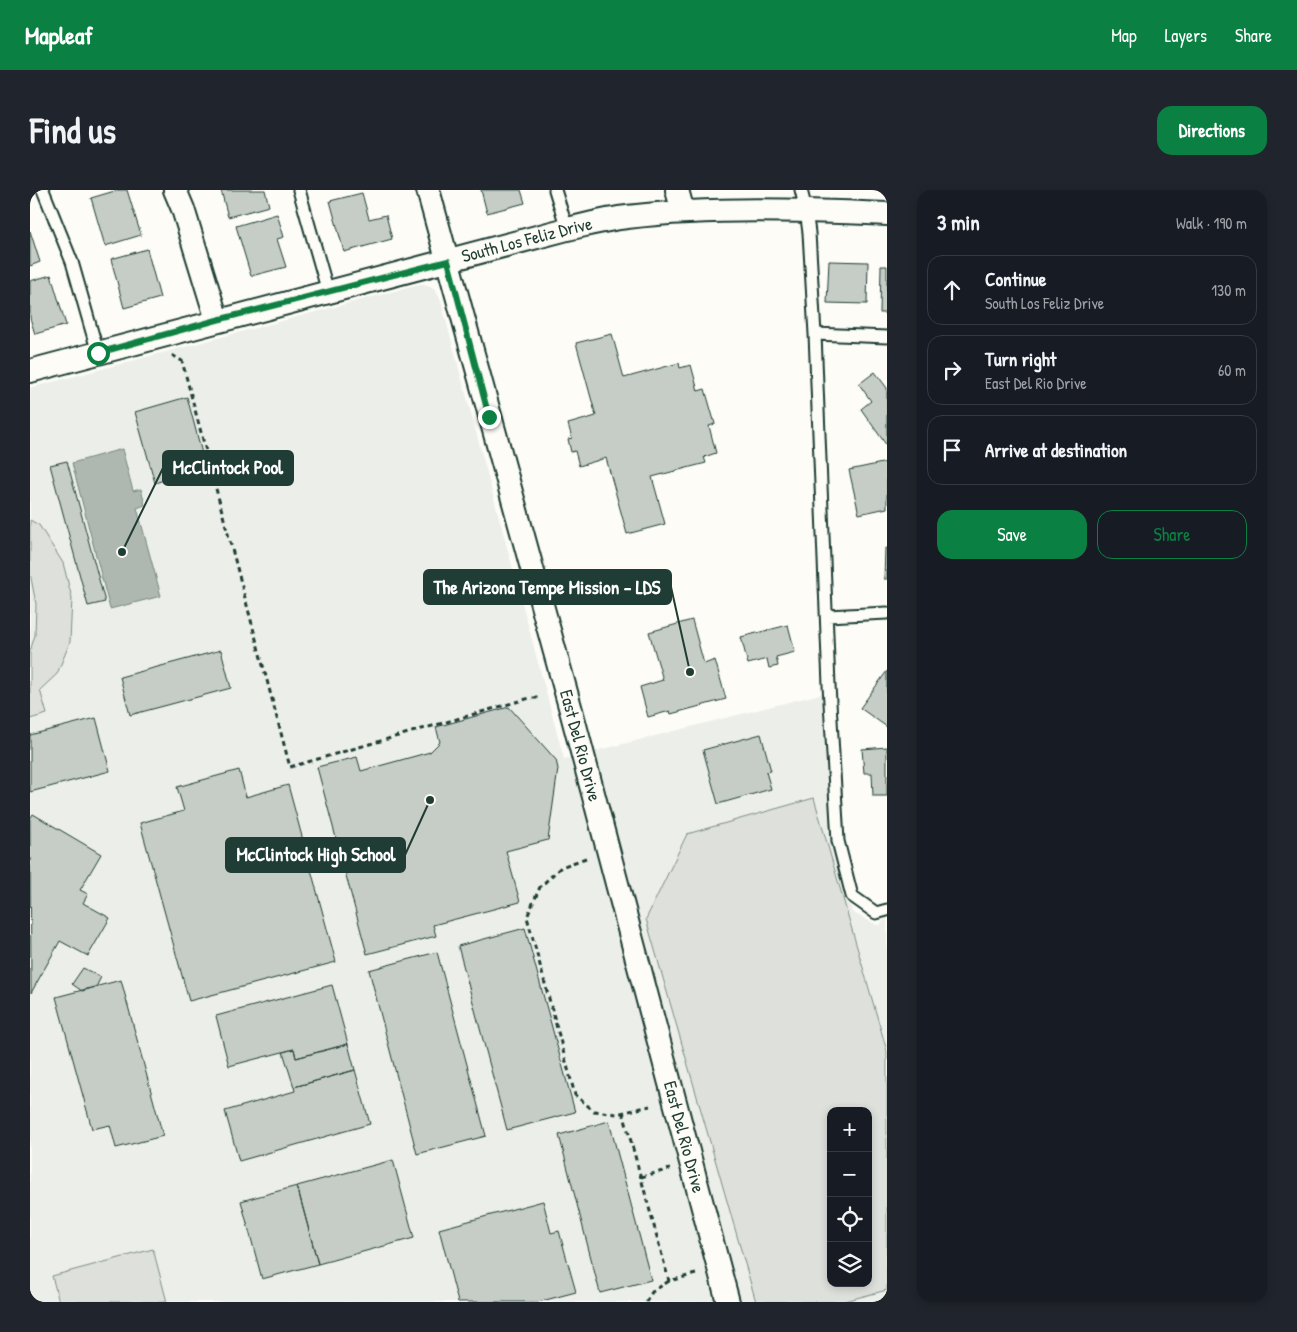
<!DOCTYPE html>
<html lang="en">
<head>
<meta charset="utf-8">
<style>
	body { margin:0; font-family:"Patrick Hand",sans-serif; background:#20242c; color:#f1f3f6 }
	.controls { position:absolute; right:15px; bottom:15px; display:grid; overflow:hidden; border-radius:10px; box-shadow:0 2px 8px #0003 }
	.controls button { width:45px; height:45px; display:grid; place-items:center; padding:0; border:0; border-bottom:1px solid #363941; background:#171b24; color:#f1f3f6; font:25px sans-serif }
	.stop { position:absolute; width:15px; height:15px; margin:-11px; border:4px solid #0b8043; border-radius:50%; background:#fff }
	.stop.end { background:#0b8043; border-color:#fff; box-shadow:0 1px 5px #0008 }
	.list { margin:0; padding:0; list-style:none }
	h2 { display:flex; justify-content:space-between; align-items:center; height:65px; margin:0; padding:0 20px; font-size:21px }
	h2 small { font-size:16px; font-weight:400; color:#9ea1a6 }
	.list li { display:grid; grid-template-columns:32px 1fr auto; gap:15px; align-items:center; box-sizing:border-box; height:70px; margin:0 10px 10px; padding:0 10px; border:1px solid #363941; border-radius:15px }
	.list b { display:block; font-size:19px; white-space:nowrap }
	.list p { margin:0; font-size:16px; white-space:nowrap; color:#9ea1a6 }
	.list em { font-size:16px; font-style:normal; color:#9ea1a6 }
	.actions { display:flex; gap:10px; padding:15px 20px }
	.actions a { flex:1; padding:11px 0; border:1px solid #0b8043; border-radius:15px; text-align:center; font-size:18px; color:#0b8043 }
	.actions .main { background:#0b8043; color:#fff }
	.icon { flex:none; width:28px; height:28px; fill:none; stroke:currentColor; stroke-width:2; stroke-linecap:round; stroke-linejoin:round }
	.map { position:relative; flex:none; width:857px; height:1112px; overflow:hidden; border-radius:15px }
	header { display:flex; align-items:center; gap:30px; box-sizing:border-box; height:70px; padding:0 25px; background:#0b8043; color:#fff }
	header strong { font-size:24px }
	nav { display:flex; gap:28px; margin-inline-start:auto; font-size:18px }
	.intro { display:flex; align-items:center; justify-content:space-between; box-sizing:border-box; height:120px; padding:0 30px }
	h1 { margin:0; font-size:35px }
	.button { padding:12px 22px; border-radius:15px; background:#0b8043; color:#fff; font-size:18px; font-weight:700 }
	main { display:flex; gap:30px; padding:0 30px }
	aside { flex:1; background:#171b24; border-radius:15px; box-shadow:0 2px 8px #0003 }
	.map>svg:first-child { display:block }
	.built { fill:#eceee9; fill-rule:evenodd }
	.green { fill:#dde0db; stroke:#7e8e88; fill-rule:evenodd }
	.water { fill:#aeb8b1; stroke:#75877f }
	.building { fill:#c6cdc7; stroke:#1f3d34 }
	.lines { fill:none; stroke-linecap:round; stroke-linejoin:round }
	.service-casing { stroke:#1f3d34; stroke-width:15 }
	.minor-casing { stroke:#1f3d34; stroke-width:26 }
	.path { stroke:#1f3d34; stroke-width:3; stroke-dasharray:5 4; stroke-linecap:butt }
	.service { stroke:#fdfcf7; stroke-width:11 }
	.minor { stroke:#fdfcf7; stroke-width:22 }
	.route { stroke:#0b8043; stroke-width:6 }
	.labels { text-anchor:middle; stroke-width:4.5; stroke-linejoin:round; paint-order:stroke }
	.street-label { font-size:18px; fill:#1f3d34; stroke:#fdfcf7 }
	.leader { fill:none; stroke:#1f3d34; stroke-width:2 }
	.callout-dot { fill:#1f3d34; stroke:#fdfcf7; stroke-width:2 }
	.callout { fill:#1f3d34; stroke:#1f3d34; stroke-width:2 }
	.callout-label { font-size:19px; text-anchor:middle; font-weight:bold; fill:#fff }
</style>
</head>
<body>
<header>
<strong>Mapleaf</strong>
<nav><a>Map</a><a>Layers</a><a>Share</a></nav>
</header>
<div class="intro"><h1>Find us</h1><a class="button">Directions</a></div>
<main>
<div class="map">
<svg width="857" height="1112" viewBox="0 0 857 1112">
	<rect width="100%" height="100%" fill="#fdfcf7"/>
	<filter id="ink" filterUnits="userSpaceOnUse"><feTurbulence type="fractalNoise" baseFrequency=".02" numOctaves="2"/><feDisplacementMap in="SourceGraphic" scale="10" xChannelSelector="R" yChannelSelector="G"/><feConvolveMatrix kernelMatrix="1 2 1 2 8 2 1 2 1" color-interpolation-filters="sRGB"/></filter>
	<g filter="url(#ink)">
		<path class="built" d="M391,94L404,98L410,108L534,569L794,503L801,651L822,722L849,736L854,730L857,729V1112H0V198ZM801,921H838V1093H801Z"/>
		<path class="green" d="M0,330L9,335L33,373L42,408L40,452L27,484L10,500L17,524L0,529V461L5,445L6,414L0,383Z
			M784,608L857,861V1100L811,1112H726L616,729L657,644ZM801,921H838V1093H801Z
			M123,1059L137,1112H29L22,1086Z"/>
		<path class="water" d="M92,259L103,301L111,299L115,315L107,318L131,406L80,419L42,273Z"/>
		<path class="building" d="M88,0H97L111,45L75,56L61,8Z
			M191,0H235L239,16L198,27Z
			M451,0H491L495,13L457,23Z
			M332,3L339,29L356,25L362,49L314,62L300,11Z
			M247,24L254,47L247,49L256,77L221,86L206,36Z
			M0,41L10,72L0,76Z
			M117,59L130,108L94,118L81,69Z
			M799,71L838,72L837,114L797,113Z
			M851,76H857V123H850Z
			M21,85L36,135L5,144L0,128V91Z
			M582,144L594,188L649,173L650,178L661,175L668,201L675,199L685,234L679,236L686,263L674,267L676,273L622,287L635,334L597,344L576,268L549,276L545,261L541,262L538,249L542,248L538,234L566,226L546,153Z
			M845,182L857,198V256L831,219L841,211L829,194Z
			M157,207L174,271L135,281L137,289L125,293L105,222Z
			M37,271L75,412L58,416L20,275Z
			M857,272V318L829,324L819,280Z
			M855,358H857V389H854Z
			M662,430L674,474L685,470L696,509L641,524L640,521L618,527L610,497L633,490L619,442Z
			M758,435L765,462L746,467L748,476L739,478L737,469L718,474L711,447Z
			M191,460L201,498L100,525L90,487Z
			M857,481V537L830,518Z
			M479,517L526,570L528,579L518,650L476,661L490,712L403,735L406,746L337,764L287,577L327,567L331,581L400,562L410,552L406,537Z
			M66,528L80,581L0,602V545Z
			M731,544L741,581L736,582L741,599L688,614L673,560Z
			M857,557V606H843L842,583H834L832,559Z
			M209,580L216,607L258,595L306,772L159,811L110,633L154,621L147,597Z
			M3,624L71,664L50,700L58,704L53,713L80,728L58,766L30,751L1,803L0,629Z
			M495,738L545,922L477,940L428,756Z
			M407,762L456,946L387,964L339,780Z
			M53,778L71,787L66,797L52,801L42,794Z
			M91,790L133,946L86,958L80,935L62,939L26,807Z
			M302,795L318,854L266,868L264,859L199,876L186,826Z
			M318,854L325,880L264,897L253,862L264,859L266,868Z
			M325,880L340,934L209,971L195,921L265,901L264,897Z
			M579,931L621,1090L570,1103L529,945Z
			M363,970L384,1048L288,1074L267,996Z
			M267,996L288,1074L232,1089L211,1011Z
			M513,1011L521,1043L529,1041L546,1102L508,1112H428L409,1039Z"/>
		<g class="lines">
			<defs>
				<path id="service" d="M13,0L42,72L68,163
					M269,0L298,102
					M525,0L537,39
					M771,0L776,20L779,43L785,144L799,495L808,651L822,706L846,723L857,720
					M785,144L857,147
					M797,426L857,423"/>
				<g id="minor">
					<path d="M145,0L153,19L187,130"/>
					<path id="s1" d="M398,0L542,524L698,1112"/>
					<path d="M647,0L653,22"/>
					<path id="s2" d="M0,181L537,39C556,35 577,29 597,27C683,17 770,20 857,24"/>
				</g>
			</defs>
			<use href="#service" class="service-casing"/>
			<use href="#minor" class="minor-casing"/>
			<path class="path" d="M142,165L152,171L260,577L500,508H510
				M556,668L531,677L510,697L497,727L545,905L564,921L587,924L620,916
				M593,922L639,1091L666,1084
				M611,987L640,979
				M616,1112L622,1102L639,1091"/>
			<use href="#service" class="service"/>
			<use href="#minor" class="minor"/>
		</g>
	</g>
	<g class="lines" filter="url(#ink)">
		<path class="route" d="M68,163L187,130L418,71L459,227"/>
	</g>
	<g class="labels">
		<g class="street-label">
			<text dy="6" stroke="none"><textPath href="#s2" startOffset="514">South Los Feliz Drive</textPath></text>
			<text dy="6" stroke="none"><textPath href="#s1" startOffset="576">East Del Rio Drive</textPath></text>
			<text dy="6" stroke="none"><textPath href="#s1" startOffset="981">East Del Rio Drive</textPath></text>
		</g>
	</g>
	<path class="leader" d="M92 362L133 278M660 482L641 397M400 610L375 665"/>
	<g class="callout-dot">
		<circle cx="92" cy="362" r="5"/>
		<circle cx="660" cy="482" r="5"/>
		<circle cx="400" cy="610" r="5"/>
	</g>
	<g class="callout">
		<rect x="133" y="261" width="130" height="34" rx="5"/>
		<rect x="394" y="380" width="247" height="34" rx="5"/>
		<rect x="196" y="648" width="179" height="34" rx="5"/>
	</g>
	<g class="callout-label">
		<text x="198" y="284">McClintock Pool</text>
		<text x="517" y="404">The Arizona Tempe Mission - LDS</text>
		<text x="286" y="671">McClintock High School</text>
	</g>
</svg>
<div class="controls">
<button>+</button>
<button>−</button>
<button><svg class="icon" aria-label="locate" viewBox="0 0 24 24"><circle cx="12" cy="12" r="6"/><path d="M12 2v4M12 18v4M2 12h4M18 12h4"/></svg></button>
<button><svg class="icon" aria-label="layers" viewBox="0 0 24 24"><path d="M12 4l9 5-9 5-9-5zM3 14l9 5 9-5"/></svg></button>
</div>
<div class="stop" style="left:68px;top:163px"></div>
<div class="stop end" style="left:459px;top:227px"></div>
</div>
<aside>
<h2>3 min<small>Walk · 190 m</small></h2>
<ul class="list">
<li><svg class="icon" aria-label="ahead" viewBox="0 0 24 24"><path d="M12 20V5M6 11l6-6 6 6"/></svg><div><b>Continue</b><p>South Los Feliz Drive</p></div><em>130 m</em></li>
<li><svg class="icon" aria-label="right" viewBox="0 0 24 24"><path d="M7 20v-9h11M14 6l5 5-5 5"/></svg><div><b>Turn right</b><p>East Del Rio Drive</p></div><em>60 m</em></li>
<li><svg class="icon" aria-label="arrive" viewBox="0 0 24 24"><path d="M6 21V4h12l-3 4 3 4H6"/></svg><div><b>Arrive at destination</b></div></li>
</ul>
<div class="actions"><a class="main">Save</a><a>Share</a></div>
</aside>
</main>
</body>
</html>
